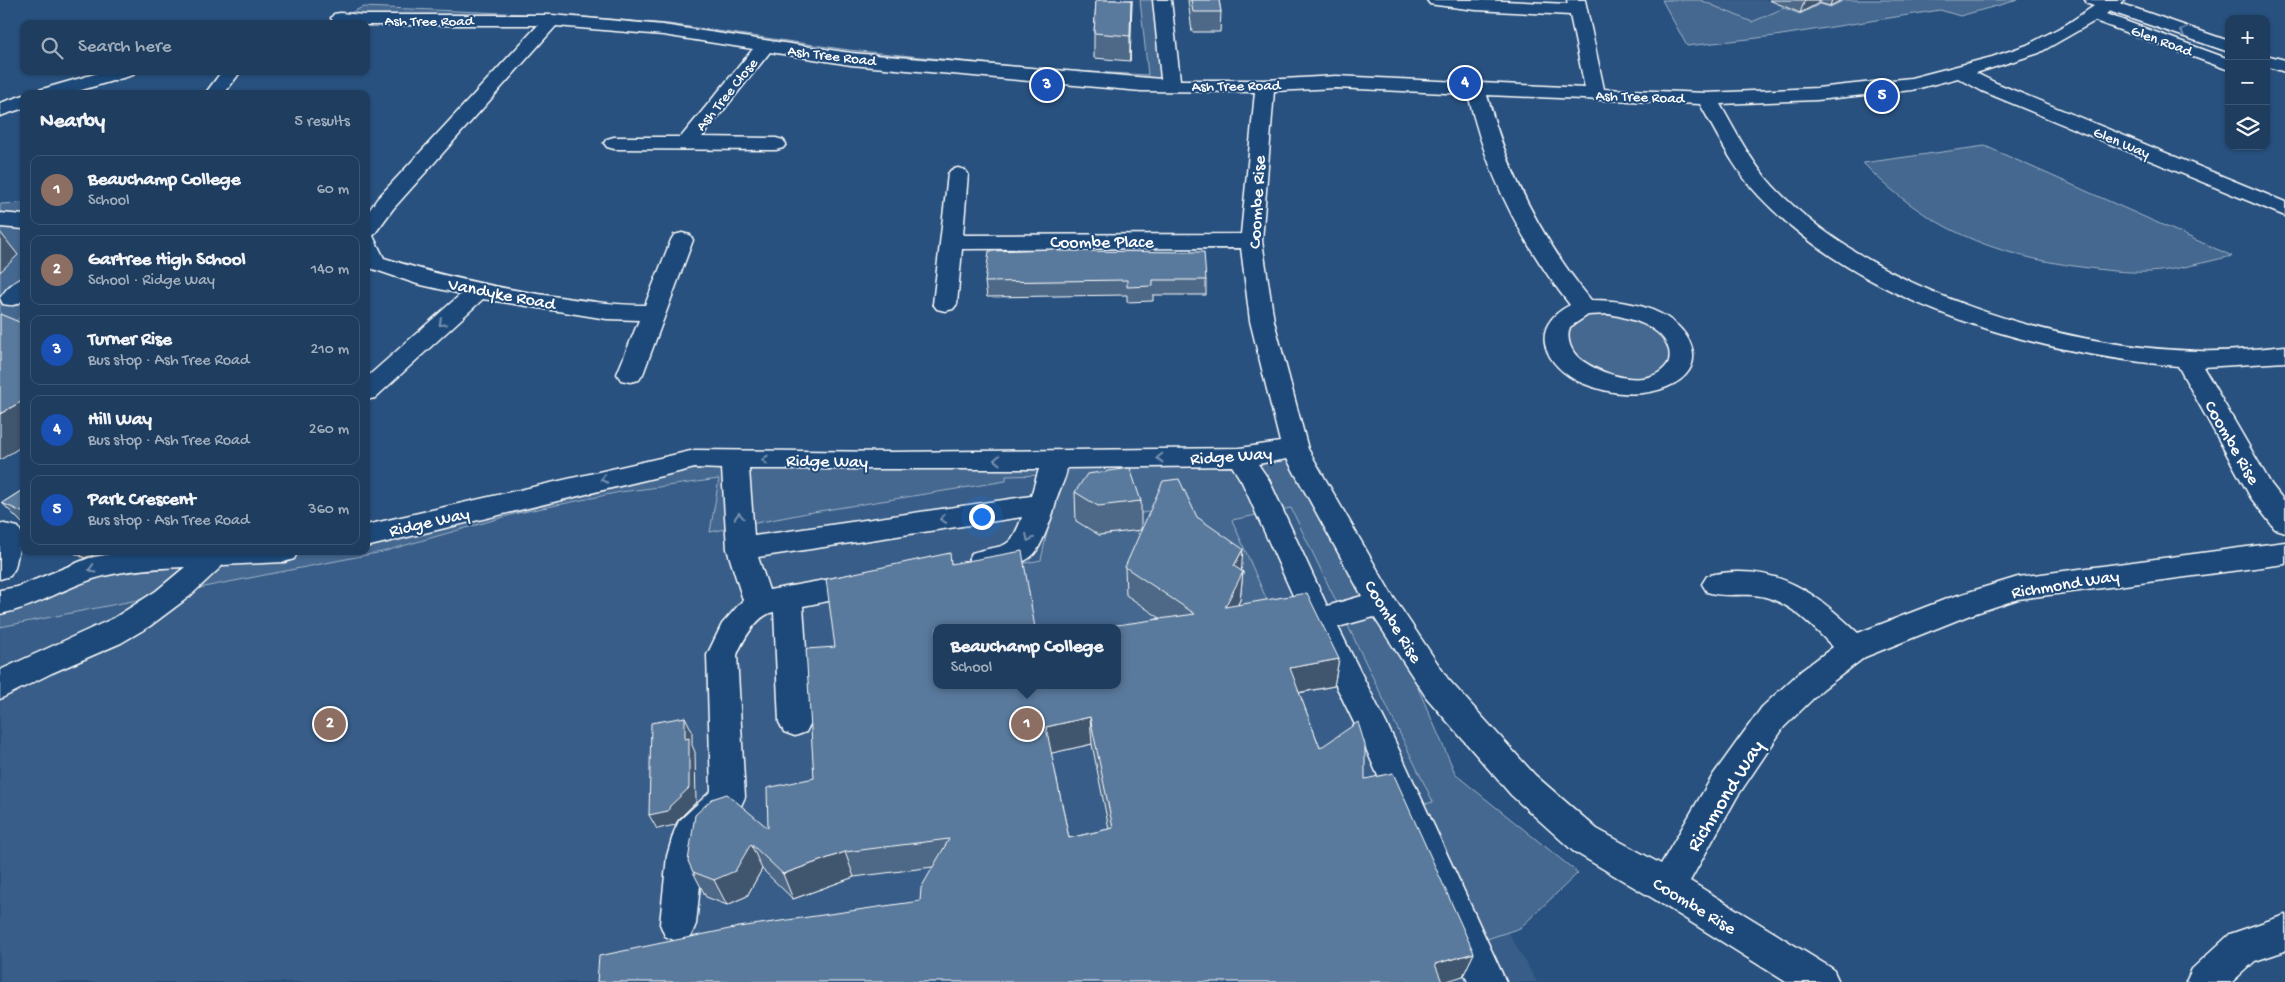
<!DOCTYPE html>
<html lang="en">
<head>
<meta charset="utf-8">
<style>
	body { margin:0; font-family:"Gochi Hand",sans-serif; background:#264465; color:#f1f3f6 }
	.controls { position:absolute; right:15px; top:15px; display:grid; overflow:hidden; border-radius:10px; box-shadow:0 1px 4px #0004 }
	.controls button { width:45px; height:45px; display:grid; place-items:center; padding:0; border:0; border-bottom:1px solid #3c5674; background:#1e3d5f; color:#f1f3f6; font:25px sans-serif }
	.you { position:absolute; left:981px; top:516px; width:18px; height:18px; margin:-12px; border:4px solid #fff; border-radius:50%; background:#1a73e8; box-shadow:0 0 0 8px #1a73e833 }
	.badge { display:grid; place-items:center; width:32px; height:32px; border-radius:50%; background:#ffd166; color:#fff; font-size:16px; font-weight:700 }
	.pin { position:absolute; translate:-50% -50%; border:2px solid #fff; box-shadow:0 1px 5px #0006 }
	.popup { position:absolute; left:933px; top:624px; width:188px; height:65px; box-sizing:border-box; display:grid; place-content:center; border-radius:10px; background:#1e3d5f; filter:drop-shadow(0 1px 4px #0005); font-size:16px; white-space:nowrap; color:#a1aebd }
	.popup b { font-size:19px; color:#f1f3f6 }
	.popup::after { content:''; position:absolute; left:50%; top:100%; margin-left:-10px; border:10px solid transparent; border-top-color:#1e3d5f }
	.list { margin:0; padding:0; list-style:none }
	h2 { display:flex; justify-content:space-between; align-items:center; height:65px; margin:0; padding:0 20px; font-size:21px }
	h2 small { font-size:16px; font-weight:400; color:#a1aebd }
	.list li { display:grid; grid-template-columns:32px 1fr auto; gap:15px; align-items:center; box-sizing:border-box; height:70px; margin:0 10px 10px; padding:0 10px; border:1px solid #3c5674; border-radius:10px }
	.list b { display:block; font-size:19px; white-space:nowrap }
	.list p { margin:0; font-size:16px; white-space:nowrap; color:#a1aebd }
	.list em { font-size:16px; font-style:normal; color:#a1aebd }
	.icon { flex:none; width:28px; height:28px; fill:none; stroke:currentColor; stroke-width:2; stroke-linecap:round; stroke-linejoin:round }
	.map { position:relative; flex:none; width:2285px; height:982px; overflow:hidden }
	.search { position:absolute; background:#1e3d5f; box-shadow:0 1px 4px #0004; left:20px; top:20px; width:350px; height:55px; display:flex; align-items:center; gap:12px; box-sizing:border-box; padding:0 18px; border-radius:10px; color:#a1aebd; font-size:19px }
	.panel { position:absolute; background:#1e3d5f; box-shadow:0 1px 4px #0004; left:20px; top:90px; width:350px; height:465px; border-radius:10px }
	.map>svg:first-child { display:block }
	.built { fill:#375d88; fill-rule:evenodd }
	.green { fill:#446890; stroke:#a2b4c8 }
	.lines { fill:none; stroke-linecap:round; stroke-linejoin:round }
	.minor-casing { stroke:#fff; stroke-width:3 }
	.highway-casing { stroke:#fff; stroke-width:3 }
	.minor { fill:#1f4a7a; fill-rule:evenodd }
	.highway { fill:#1f4a7a; fill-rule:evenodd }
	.wall { fill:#4d6987; stroke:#fff; fill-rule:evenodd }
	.shaded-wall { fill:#3f556e; stroke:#fff }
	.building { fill:#5a7a9d; stroke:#fff; fill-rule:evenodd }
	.oneway { stroke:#7992af }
	.labels { text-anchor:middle; stroke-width:4; stroke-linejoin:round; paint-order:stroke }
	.far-street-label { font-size:15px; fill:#fff; stroke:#1f4a7a }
	.street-label { font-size:18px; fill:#fff; stroke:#1f4a7a }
	.near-street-label { font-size:21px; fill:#fff; stroke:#1f4a7a }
</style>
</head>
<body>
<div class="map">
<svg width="2285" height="982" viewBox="0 0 2285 982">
	<rect width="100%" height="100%" fill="#28517f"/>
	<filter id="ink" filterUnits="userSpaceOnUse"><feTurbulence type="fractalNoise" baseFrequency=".02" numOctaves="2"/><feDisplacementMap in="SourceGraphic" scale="10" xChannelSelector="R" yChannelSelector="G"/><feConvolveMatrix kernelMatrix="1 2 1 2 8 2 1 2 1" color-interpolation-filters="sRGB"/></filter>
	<g filter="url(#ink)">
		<path class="built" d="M1662,0H1961L1687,46Z
			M1006,476H1275L1433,802L1537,982H0V627L386,551L518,513L621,493L719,479ZM937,628H1117V685H937Z"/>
		<path class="green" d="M1140,0H1162L1171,86L1051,78L552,20L340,18L363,7L574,16L669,24L849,50L1055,70L1148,75Z
			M1662,0H1700L1752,22L1784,8L1800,14L1820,4L1830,7L1845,0H2018L1960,16L1940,10L1775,36L1687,46Z
			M1985,146L2232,256C2205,262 2177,270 2150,272C2126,273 2104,270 2081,267C1992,255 1926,228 1863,163Z
			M24,203V312L5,335H0V204Z
			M1610,313C1630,316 1651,323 1664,339C1685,367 1652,379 1628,378C1612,378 1594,370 1582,361C1578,358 1572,355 1570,351C1568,346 1567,338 1566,332C1576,315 1592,314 1610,313Z
			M1295,449L1381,603L1456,775L1578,873L1520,928L1472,944L1410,808L1433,802L1291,508L1232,520L1269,605L1222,634L1178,507L1136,514L1099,535L1137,530L1176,629L1033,628L952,577L1041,560L1058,481L1052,475L1006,476V481L807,513L710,532L719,479L621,492L518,513L382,552L0,627V602L89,569L284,551H366V536L695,459Z"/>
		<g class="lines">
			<defs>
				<path id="minor" d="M1153,0H1171L1180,80H1265L1336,76L1585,88L1570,15L1476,10L1436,5L1430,4L1427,0H1480L1568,4L1567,0H1585L1604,89L1707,93L1817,88L1911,78L1992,57L2027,45L2067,24L2103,0H2124L2106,14L2229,59V70L2095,21L2039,53L1976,73L1996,83L2285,202V216L1982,91L1958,78L1912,90L1817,100L1720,104C1736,132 1751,162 1773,186C1871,290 2058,348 2198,351C2227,352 2256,349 2285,346V362L2203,367L2271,484L2285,502V532L2275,529L2251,498L2178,366C2032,353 1862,305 1759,196C1734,170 1718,136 1700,104L1487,95C1507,171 1541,239 1591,300C1615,300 1640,303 1661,314C1694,331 1710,370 1667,387C1640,398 1609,394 1582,383C1545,367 1526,327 1570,305C1520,242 1486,172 1468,94L1336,88L1274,91L1262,241L1274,321L1308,449L1392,595L1448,679L1535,775L1597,829L1661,864L1713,775L1762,707L1801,671L1833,647C1811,625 1786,597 1753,595C1737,594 1722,597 1707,592L1702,584L1707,576C1717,573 1726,572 1737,572C1789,571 1823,600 1858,633L1949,598L2018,577L2285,542V564L2018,599L1970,615L1865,657L1823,689L1784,727L1737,797L1690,881L1833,969L1839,982H1786L1654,899L1573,851L1511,795L1426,697L1374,617L1338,627L1392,735L1506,982H1468L1360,735L1304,620L1242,482L1232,466L1067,468C1066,480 1058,490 1056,502C1054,512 1042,546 1034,554C1021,567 989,574 972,569L968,561L972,553C1005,543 1009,553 1022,517L758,557L769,590L864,573L874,576L879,584L874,592L803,606L811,722L806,732L795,736L784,732L779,722L774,612C757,615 743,640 737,655L745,797L740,808L706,840L703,856L696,924L691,936L678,942L665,936L660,924L667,856L674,832L679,821L711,791L707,655L722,624L743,600L727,549L722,469L695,468L366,547V525L695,450L892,452L1240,448L1280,442L1250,321L1241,248L962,249L957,304L953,309L945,311L937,309L933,304L948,174L951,170L958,168L965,170L968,174L963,235L1241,234L1255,92L1141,91L851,65L770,52L702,137L776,138L783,140L786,144L783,148L776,150L614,149L607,147L604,143L607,139L614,137H681L753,49L663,35L556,26L393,209L373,236L384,258C437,275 483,285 538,294C574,299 608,305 645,305L671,240L674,235L682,233L690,235L693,240L643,374L639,380L630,382L621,380L617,374L639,320L607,319L483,299L375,398L366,400V378L461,294L417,284L367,267L366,215L377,199L538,25H366L334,22L331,18L334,14L340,13L365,15H552L663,25L851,53L1161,79ZM1609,314C1629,318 1663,326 1669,350C1670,355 1670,361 1667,365C1648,391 1598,374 1579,358C1570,350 1566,338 1570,327L1588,315ZM1287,459L1362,596L1327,606L1269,480L1258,464ZM749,469H1039L1031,496L754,536Z
					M105,71H135L133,75L68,94H37L39,90Z
					M222,71H241L224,94H205Z
					M24,95V108L0,116V103Z
					M0,213L24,215V229L0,227Z
					M24,278V299C17,306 12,306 3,304L0,298C6,289 13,281 24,278Z
					M0,523L18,527L22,534L15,568L10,576L0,579Z
					M127,551H298L294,559L284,562L223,565L190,596L150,626L121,643L52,673L0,699V670L114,618L156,591L185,567C155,568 122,570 93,579C60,590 36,607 0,614V590L17,587L89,558Z
					M2285,915V951L2255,961L2232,982H2186L2192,969L2230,934Z"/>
				<path id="highway" d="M2085,0H2111L2229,41V52L2088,4Z
					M2266,55L2285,60V72L2266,66Z"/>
			</defs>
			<use href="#minor" class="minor-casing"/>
			<use href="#highway" class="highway-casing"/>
			<use href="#minor" class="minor"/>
			<use href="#highway" class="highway"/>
		</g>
		<path class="wall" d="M1096,0H1132L1130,61L1094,58V33Z
			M1188,0H1219L1221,12L1220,32H1192Z
			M1769,0H1842L1830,6L1819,3L1800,13Z
			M1058,251L1206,280V295H1153V301L1127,302V295L987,297L985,282Z
			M24,489V525L2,503Z
			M1075,492L1141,501V530L1099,535L1076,521Z
			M1197,517L1243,572L1240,600L1238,604L1339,659L1334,686L1299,693L1320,748L1365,779L1474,953L1463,976L920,901L933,867L854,877L793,899L762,869L747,896L727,905L706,897L693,872L768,828L814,778L937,685L1160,618L1126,595L1125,567ZM1092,744L1109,829L1069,838L1051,753Z
			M70,551H99L93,555L84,558Z"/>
		<path class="shaded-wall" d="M1131,0H1132L1130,61V36Z
			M1805,0H1820L1819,3L1800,13Z
			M1832,0H1842L1830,6Z
			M0,232L18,255L0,272Z
			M24,400V445L0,460V414Z
			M1243,549L1241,576L1243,572L1240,600L1223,634L1225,607L1234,566Z
			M77,551H99L93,555L84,558Z
			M1339,659L1334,686L1286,695L1290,668Z
			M685,717L692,731V745L695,752L696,802L678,820L675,825L657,829L649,815Z
			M1090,717L1092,744L1048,754L1046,727Z
			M751,844L762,869L747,896L727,905L714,880Z
			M845,852L854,877L793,899L783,874Z
			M1474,953L1463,976L1444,982H1428L1435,964Z"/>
		<path class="building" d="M1096,0H1131L1130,36L1094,33Z
			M1191,0H1219L1221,12H1193Z
			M1058,249V251L1204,252L1206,280H1153V286L1127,287V280L985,282L989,251Z
			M0,314L24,324V400L0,414Z
			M1130,468L1141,501L1098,506L1075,492L1087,474Z
			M1179,479L1197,517L1243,549L1234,566L1243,572L1225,607L1307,593L1339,659L1290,668L1320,748L1358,722L1365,745V779L1393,773L1474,953L1435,964L1442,982H597L599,956L739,927L920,901L921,888L949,839L845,852L783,874L751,844L735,871L714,880L693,872L688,861L695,815L712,799L727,794L768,828L767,788L814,778L806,649L835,647L826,579L950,553L951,564L1022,551L1035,628H937V685H1117V628H1096L1195,614L1125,567L1163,481ZM1090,717L1113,828L1069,838L1046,727Z
			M24,489V513L2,503Z
			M685,717V739L689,738V788L670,806L668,811L649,815L651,723Z"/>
		<defs><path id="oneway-chevron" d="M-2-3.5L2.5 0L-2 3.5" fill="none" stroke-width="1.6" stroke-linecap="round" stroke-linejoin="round" transform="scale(1.25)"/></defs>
		<g class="oneway">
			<use href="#oneway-chevron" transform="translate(2183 31) rotate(-161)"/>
			<use href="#oneway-chevron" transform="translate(442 323) rotate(138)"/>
			<use href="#oneway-chevron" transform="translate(1160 458) rotate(179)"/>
			<use href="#oneway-chevron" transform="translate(765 460) rotate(-179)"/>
			<use href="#oneway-chevron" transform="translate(997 460) rotate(179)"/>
			<use href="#oneway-chevron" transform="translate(604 479) rotate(167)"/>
			<use href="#oneway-chevron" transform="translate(739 516) rotate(-94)"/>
			<use href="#oneway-chevron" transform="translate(943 519) rotate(171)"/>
			<use href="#oneway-chevron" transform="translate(1029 538) rotate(116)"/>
			<use href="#oneway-chevron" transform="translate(92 569) rotate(165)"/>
		</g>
	</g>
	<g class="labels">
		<g class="far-street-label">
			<text x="429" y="25">Ash Tree Road</text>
			<text transform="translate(2162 40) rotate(20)" y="5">Glen Road</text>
			<text transform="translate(832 55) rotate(7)" y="5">Ash Tree Road</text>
			<text transform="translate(1236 85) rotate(-1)" y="5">Ash Tree Road</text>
			<text transform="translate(726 94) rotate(-51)" y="5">Ash Tree Close</text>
			<text transform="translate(1640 96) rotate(2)" y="5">Ash Tree Road</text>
			<text transform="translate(2122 142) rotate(23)" y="5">Glen Way</text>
		</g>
		<g class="street-label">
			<text transform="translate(1256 202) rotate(-87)" y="6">Coombe Rise</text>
			<text x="1102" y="247">Coombe Place</text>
			<text transform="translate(502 293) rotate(11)" y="6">Vandyke Road</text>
			<text transform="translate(2233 442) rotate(60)" y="6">Coombe Rise</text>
			<text transform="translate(1231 455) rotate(-4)" y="6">Ridge Way</text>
			<text transform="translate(827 460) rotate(1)" y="6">Ridge Way</text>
			<text transform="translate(429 521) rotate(-13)" y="6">Ridge Way</text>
			<text transform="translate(2065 583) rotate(-9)" y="6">Richmond Way</text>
			<text transform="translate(1394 621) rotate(58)" y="6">Coombe Rise</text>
			<text transform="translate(1695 905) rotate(31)" y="6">Coombe Rise</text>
		</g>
		<g class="near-street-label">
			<text transform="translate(1724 795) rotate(-58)" y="7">Richmond Way</text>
		</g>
	</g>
</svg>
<div class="controls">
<button>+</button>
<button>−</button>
<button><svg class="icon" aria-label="layers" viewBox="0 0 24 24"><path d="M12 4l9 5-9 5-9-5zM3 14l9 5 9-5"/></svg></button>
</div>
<div class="you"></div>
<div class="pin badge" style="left:1027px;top:724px;background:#8d6e63">1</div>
<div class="popup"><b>Beauchamp College</b>School</div>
<div class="pin badge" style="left:330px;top:724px;background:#8d6e63">2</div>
<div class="pin badge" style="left:1047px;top:85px;background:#1a4fb4">3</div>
<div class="pin badge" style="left:1465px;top:83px;background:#1a4fb4">4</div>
<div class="pin badge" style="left:1882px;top:96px;background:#1a4fb4">5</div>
<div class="search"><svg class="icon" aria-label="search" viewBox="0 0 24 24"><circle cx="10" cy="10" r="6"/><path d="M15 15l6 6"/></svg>Search here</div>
<section class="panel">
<h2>Nearby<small>5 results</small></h2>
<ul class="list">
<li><span class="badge" style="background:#8d6e63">1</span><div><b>Beauchamp College</b><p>School</p></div><em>60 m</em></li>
<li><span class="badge" style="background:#8d6e63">2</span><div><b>Gartree High School</b><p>School · Ridge Way</p></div><em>140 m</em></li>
<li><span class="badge" style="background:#1a4fb4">3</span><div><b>Turner Rise</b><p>Bus stop · Ash Tree Road</p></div><em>210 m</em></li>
<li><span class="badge" style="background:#1a4fb4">4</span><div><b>Hill Way</b><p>Bus stop · Ash Tree Road</p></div><em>260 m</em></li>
<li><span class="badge" style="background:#1a4fb4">5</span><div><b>Park Crescent</b><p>Bus stop · Ash Tree Road</p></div><em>360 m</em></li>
</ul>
</section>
</div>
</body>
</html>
